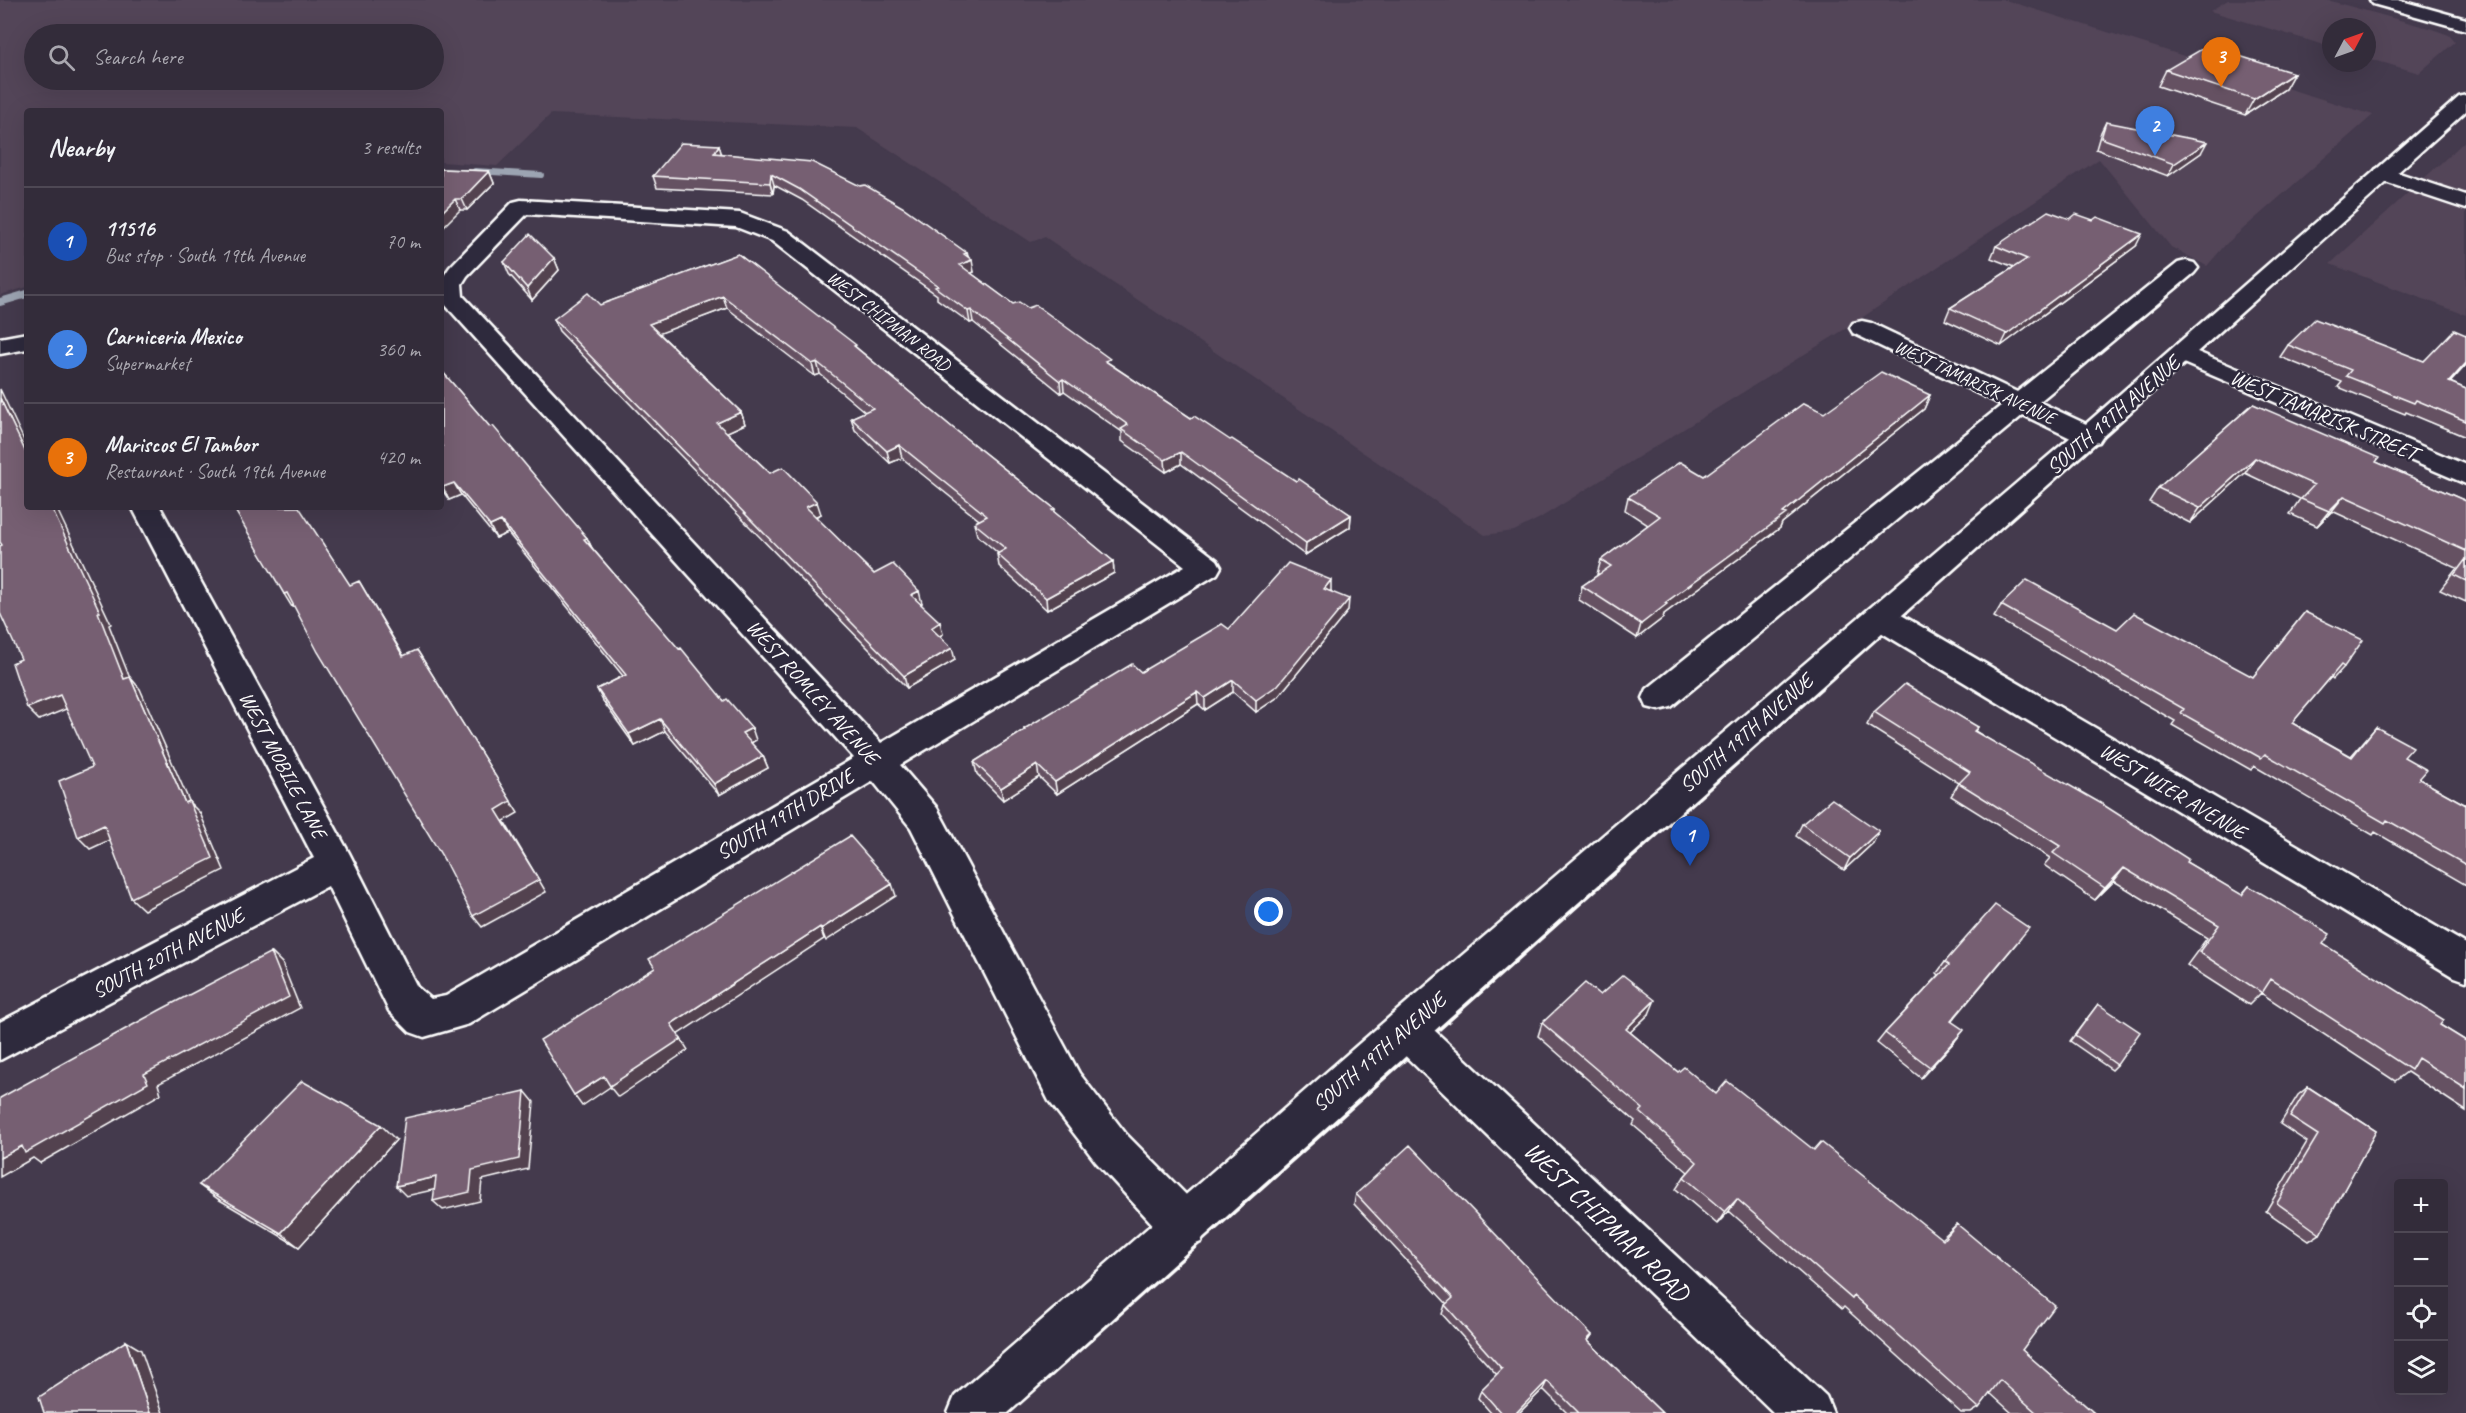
<!DOCTYPE html>
<html lang="en">
<head>
<meta charset="utf-8">
<style>
	body { margin:0; font-family:Caveat,sans-serif; background:#3e3845; color:#f1f3f6 }
	.controls { position:absolute; right:18px; bottom:18px; display:grid; overflow:hidden; border-radius:6px; box-shadow:0 6px 24px #0002 }
	.controls button { width:54px; height:54px; display:grid; place-items:center; padding:0; border:0; border-bottom:2px solid #4e4854; background:#332c3a; color:#f1f3f6; font:30px sans-serif }
	.compass { position:absolute; left:2322px; top:18px; width:54px; height:54px; border-radius:50%; background:#332c3a; box-shadow:0 6px 24px #0002; rotate:49deg }
	.you { position:absolute; left:1269px; top:912px; width:21px; height:21px; margin:-15px; border:4px solid #fff; border-radius:50%; background:#1a73e8; box-shadow:0 0 0 9px #1a73e833 }
	.badge { display:grid; place-items:center; width:39px; height:39px; border-radius:50%; background:#ffd166; color:#fff; font-size:20px; font-weight:700 }
	.pin { position:absolute; translate:-50% -50px; filter:drop-shadow(0 2px 3px #0008) }
	.pin::after { content:''; position:absolute; top:32px; width:21px; height:18px; background:inherit; clip-path:polygon(0 0,100% 0,50% 100%) }
	.list { margin:0; padding:0; list-style:none }
	h2 { display:flex; justify-content:space-between; align-items:center; height:78px; margin:0; padding:0 24px; font-size:26px }
	h2 small { font-size:20px; font-weight:400; color:#a9a7af }
	.list li { display:grid; grid-template-columns:39px 1fr auto; gap:18px; align-items:center; box-sizing:border-box; height:108px; padding:0 24px; border-top:2px solid #4e4854 }
	.list b { display:block; font-size:22px; white-space:nowrap }
	.list p { margin:0; font-size:20px; white-space:nowrap; color:#a9a7af }
	.list em { font-size:20px; font-style:normal; color:#a9a7af }
	.icon { flex:none; width:33px; height:33px; fill:none; stroke:currentColor; stroke-width:2; stroke-linecap:round; stroke-linejoin:round }
	.map { position:relative; flex:none; width:2466px; height:1413px; overflow:hidden }
	.search { position:absolute; background:#332c3a; box-shadow:0 6px 24px #0002; left:24px; top:24px; width:420px; height:66px; display:flex; align-items:center; gap:15px; box-sizing:border-box; padding:0 21px; border-radius:33px; color:#a9a7af; font-size:22px }
	.panel { position:absolute; background:#332c3a; box-shadow:0 6px 24px #0002; left:24px; top:108px; width:420px; height:402px; border-radius:6px }
	.map>svg:first-child { display:block }
	.built { fill:#534558; fill-rule:evenodd }
	.lines { fill:none; stroke-linecap:round; stroke-linejoin:round }
	.stream-far1 { stroke:#9ca4b2; stroke-width:6 }
	.stream { stroke:#9ca4b2; stroke-width:8 }
	.minor-casing { stroke:#fff; stroke-width:5 }
	.secondary-casing { stroke:#fff; stroke-width:5 }
	.primary-casing { stroke:#fff; stroke-width:5 }
	.minor { fill:#2f2a3d; fill-rule:evenodd }
	.secondary { fill:#2f2a3d; fill-rule:evenodd }
	.primary { fill:#2f2a3d; fill-rule:evenodd }
	.wall { fill:#655162; stroke:#fff; stroke-width:1.5 }
	.shaded-wall { fill:#534250; stroke:#fff; stroke-width:1.5 }
	.building { fill:#765e72; stroke:#fff; stroke-width:1.5 }
	.labels { text-anchor:middle; stroke-width:5; stroke-linejoin:round; paint-order:stroke }
	.far-street-label { font-size:18px; fill:#fff; stroke:#2f2a3d }
	.street-label { font-size:21px; fill:#fff; stroke:#2f2a3d }
	.near-street-label { font-size:26px; fill:#fff; stroke:#2f2a3d }
</style>
</head>
<body>
<div class="map">
<svg width="2466" height="1413" viewBox="0 0 2466 1413">
	<rect width="100%" height="100%" fill="#443a4d"/>
	<filter id="ink" filterUnits="userSpaceOnUse"><feTurbulence type="fractalNoise" baseFrequency=".0167" numOctaves="2"/><feDisplacementMap in="SourceGraphic" scale="12" xChannelSelector="R" yChannelSelector="G"/><feConvolveMatrix kernelMatrix="1 2 1 2 8 2 1 2 1" color-interpolation-filters="sRGB"/></filter>
	<g filter="url(#ink)">
		<path class="built" d="M0,0H2005L2373,115L2226,244L2207,266L2171,247L2099,159L1842,331L1540,518L1514,531L1485,535L1045,237L1031,242L857,128L551,114L497,166L441,162V111H27V287L0,295ZM34,34H434V80H34Z
			M2228,0H2327L2432,29L2449,35L2455,42L2419,73L2367,58V27H2331V47L2210,11Z
			M2466,140V315L2330,264L2465,141Z"/>
		<g class="lines">
			<path class="stream-far1" d="M475,171L541,175"/>
			<path class="stream" d="M0,302L27,294"/>
			<defs>
				<path id="minor" d="M2384,168L2466,195V209L2376,179L2373,174L2376,169Z
					M521,200L740,213L788,231L1217,560L1221,567L1217,574L900,765L937,808L1079,1073L1126,1134L1201,1210L1207,1226L1201,1242L1185,1248L1169,1242L1096,1162L1049,1101L911,828L873,781L469,1024L424,1037L410,1032L389,1011L328,886L0,1060V1022L314,858L132,507H160L349,853L417,987L431,999L446,996L854,758L441,300V280L450,267L513,202ZM527,214L736,227L772,241L1185,566L881,743L463,296L462,284L467,276Z
					M2186,261L2194,263L2198,268L2194,273L2039,402L2099,430L2103,436L2099,442L2089,444L2079,442L2023,415L1671,707L1659,710L1647,707L1643,698L1647,689L2002,405L1853,333L1850,328L1853,323L1862,321L1871,323L2017,392L2178,263Z
					M27,333V349L0,354V338Z
					M2183,346L2466,465V484L2174,359L2170,354L2174,349Z
					M1880,606L1891,609L2466,944V981L2452,976L1869,625L1864,617L1869,609Z
					M1405,1011L1419,1016L1826,1396L1833,1413H1774L1391,1042L1385,1029L1391,1016Z"/>
				<path id="secondary" d="M2370,0H2398L2466,19V30L2373,4Z"/>
				<path id="primary" d="M2466,95V111C1982,547 1492,976 1008,1413H948L955,1396L1391,1016L2079,430L2459,97Z"/>
			</defs>
			<use href="#minor" class="minor-casing"/>
			<use href="#secondary" class="secondary-casing"/>
			<use href="#primary" class="primary-casing"/>
			<use href="#minor" class="minor"/>
			<use href="#secondary" class="secondary"/>
			<use href="#primary" class="primary"/>
		</g>
		<path class="wall" d="M2166,70L2294,73L2285,89L2245,115L2158,86Z
			M2106,122L2201,153L2168,176L2096,149L2101,132Z
			M719,145L721,153L967,253L974,272L971,273L1013,304L1110,364L1191,418L1351,515L1350,527L1305,555L1181,464L1166,472L1122,441V432L1064,391L1061,393L973,322L970,323L937,299V295L802,200L774,185L773,194L657,188L653,176Z
			M441,169L489,171L494,183L467,210H460Z
			M1996,246H2136L2001,346L1945,320L1950,308L2014,267L1991,258Z
			M738,254L857,348L953,428L1055,509V513L1113,561L1114,573L1047,610L999,566L997,554L998,553L977,535L974,523L979,520L902,458L890,463L855,430L851,418L865,412L820,374L815,376L727,308L659,333L741,412L745,424L727,432L770,473L821,514L815,517L874,574L922,603L921,604L943,634L940,636L955,660L907,688L559,331L554,319L600,305Z
			M554,258L559,270L532,300L509,274L504,262Z
			M2466,335V365L2450,382L2466,389V437L2406,412L2405,414L2338,387L2342,382L2280,357L2288,345L2424,361Z
			M441,370L490,427L587,538L592,548L756,740L751,743L763,756L768,768L719,795L665,731L635,746L603,701L597,689L623,676L508,533L496,538L461,495L449,500L441,488Z
			M1930,395L1924,409L1782,523L1780,528L1664,614L1663,618L1637,638L1579,600L1582,586L1599,574H1597L1601,560L1648,525L1625,510L1628,497L1704,476L1824,413Z
			M2253,404L2376,462L2466,501V602L2440,590L2457,568L2332,511L2317,526L2290,514L2300,499L2245,473L2190,523L2149,502L2158,488Z
			M1331,591L1348,611L1278,697L1256,712L1233,692L1205,710L1198,704L1057,794L1039,777L1003,800L977,774L974,762L1024,731V729L1229,629Z
			M2001,605L2117,629L2253,677L2305,612L2344,667L2333,679L2331,677L2292,723L2351,756L2376,727L2404,757L2419,779L2466,805V885L2375,832L2373,835L2254,766L2251,770L2172,725L2175,721L1994,617Z
			M1874,712L1978,727L1975,731L2186,862L2241,895L2249,886L2323,944L2440,1025L2466,1041V1111L2407,1072L2395,1081L2261,993L2249,1005L2187,965L2207,938L2114,881L2095,900L2044,865L2050,858L1951,796L1959,783L1867,725Z
			M1802,824L1879,831L1873,843L1844,870L1796,836Z
			M2020,939L1952,1021L1955,1041L1921,1078L1877,1043L1885,1033L1939,975L1937,973L1945,962Z
			M1600,995L1649,1014L1630,1032L1678,1072L1814,1150L1941,1239L1957,1224L2022,1350L2094,1413H2012L1990,1393L1979,1408L1971,1413H1961L1844,1307L1842,1309L1729,1211L1717,1224L1676,1189L1684,1177L1688,1172L1633,1125L1635,1121L1538,1036L1542,1023Z
			M2098,1004L2117,1065L2112,1070L2070,1041Z
			M2308,1087L2376,1131L2320,1234L2309,1241L2266,1211L2307,1142L2280,1124L2298,1095Z
			M396,1140L299,1247L218,1199L199,1185Z
			M1356,1194L1592,1335L1588,1341L1662,1413H1567L1543,1389L1519,1413H1491L1478,1398L1481,1390L1497,1375L1442,1314L1445,1305L1447,1304L1354,1204Z"/>
		<path class="shaded-wall" d="M2294,73L2285,89L2245,115L2254,99Z
			M2207,142L2201,153L2168,176L2174,164Z
			M719,145L722,156L714,153Z
			M489,171L494,183L467,210L462,199Z
			M771,174L774,185L773,194L770,183Z
			M455,199L460,210L441,229V213Z
			M2142,234L2136,246L2001,346L2007,334Z
			M967,253L968,262L972,260L974,272L962,277L960,265L964,254Z
			M554,258L559,270L532,300L527,288Z
			M723,296L727,308L653,336L649,324Z
			M971,310L973,322L970,323L968,311Z
			M817,362L820,374L815,376L812,364Z
			M2466,363V365L2440,394L2449,382Z
			M1063,379L1064,391L1061,393L1060,381Z
			M0,389L27,447V455L0,398Z
			M1930,395L1924,409L1782,523L1780,528L1664,614L1663,618L1637,638L1641,624L1665,603L1783,513Z
			M741,412L745,424L721,435L717,423Z
			M899,445L902,458L890,463L887,451Z
			M1181,452V464L1166,472L1165,460Z
			M2255,458L2245,473L2190,523L2200,508Z
			M454,483L461,495L449,500L443,487Z
			M2344,496L2332,511L2317,526L2329,511Z
			M817,502L821,514L809,519L806,507Z
			M51,507H56L111,624L109,625L135,691L124,679Z
			M1351,515L1350,527L1305,555L1306,543Z
			M501,521L508,533L496,538L490,526Z
			M587,538L593,550L584,539Z
			M1113,561L1114,573L1047,610L1046,598Z
			M1331,580V592L1324,589Z
			M359,581L366,593L411,668L403,656Z
			M919,591L922,603L914,607L911,595Z
			M287,593L295,605L292,607L284,594Z
			M1349,599L1348,611L1278,697L1256,712V700Z
			M940,622L943,634L933,640L931,628Z
			M952,648L955,660L907,688L904,676Z
			M417,650L518,813L504,821L546,892L482,927L473,916L496,810Z
			M130,677L140,689L190,803L200,813L224,870L144,910L131,898L185,803Z
			M1233,680V692L1205,710V698Z
			M1197,692L1198,704L1057,794L1055,782Z
			M60,695L71,707L39,720L27,708Z
			M660,719L665,731L635,746L629,734Z
			M752,728L756,740L747,745L742,733Z
			M763,756L768,768L719,795L714,784Z
			M1037,765L1039,777L1003,800L1001,788Z
			M104,825L116,837L90,849L78,837Z
			M1879,831L1873,843L1844,870L1850,858Z
			M2124,868L2114,881L2095,900L2105,888Z
			M892,884L896,896L826,941L821,929Z
			M820,927L824,939L677,1035L671,1024Z
			M271,952L282,963L300,1008L158,1084L161,1094L40,1163L33,1158L0,1177V1158L144,1074Z
			M1655,1000L1649,1014L1620,1042L1626,1029Z
			M1964,1030L1955,1041L1921,1078L1930,1067Z
			M681,1039L688,1050L618,1097L610,1087L582,1106L574,1095L604,1076Z
			M525,1091L534,1102L528,1169L482,1180L480,1201L443,1210L433,1201L472,1170Z
			M381,1125L396,1140L299,1247L281,1233Z
			M436,1177L446,1187L406,1196L396,1186Z
			M1737,1199L1729,1211L1717,1224L1725,1212Z
			M126,1341L141,1350L163,1413H150Z
			M1547,1381L1543,1389L1519,1413H1516Z"/>
		<path class="building" d="M2207,46L2294,73L2254,99L2166,70Z
			M2106,122L2207,142L2174,164L2101,138Z
			M681,143L719,145L714,153L812,162L860,186L865,185L904,208L967,253L964,254L972,260L960,265L1013,304L1019,302L1028,308L1036,305L1110,359L1105,361L1191,418L1194,416L1230,440L1232,439L1296,481L1299,479L1351,515L1306,543L1181,452L1165,460L1121,429L1128,425L1063,379L1060,381L971,310L968,311L935,287L938,286L799,189L771,174L770,183L653,176Z
			M441,169L489,171L462,199H455L441,213Z
			M2048,211L2070,219L2076,214L2093,220L2097,217L2142,234L2007,334L1950,308L2027,259L1996,246Z
			M530,234L554,258L527,288L504,262Z
			M738,254L856,345L854,346L953,428L1055,509L1052,510L1113,561L1046,598L997,554L1006,549L974,523L987,516L899,445L887,451L851,418L873,408L817,362L812,364L723,296L649,324L741,412L717,423L770,473L783,467L817,502L806,507L874,574L893,564L919,591L911,595L940,622L931,628L952,648L904,676L554,319L588,293L600,305Z
			M2315,319L2424,361L2454,330L2466,335V363L2449,382L2466,389V421L2416,400L2414,403L2346,376L2351,370L2288,345Z
			M441,370L490,427L493,426L587,538L584,539L679,649L681,648L724,701L727,699L752,728L742,733L763,756L714,784L660,719L629,734L597,689L626,675L501,521L490,526L454,483L443,487L441,485V446H442L441,445Z
			M1881,372L1930,395L1783,513L1786,514L1665,603L1667,604L1641,624L1582,586L1611,566L1601,560L1660,516L1628,497L1680,462L1704,476L1804,403L1824,413Z
			M0,398L27,455V507H51L100,612H98L124,679L130,677L185,803L189,801L213,858L131,898L104,825L78,837L59,781L92,767L60,695L27,708L12,663L21,659L0,613V546L2,545L0,542Z
			M2253,404L2379,458L2376,462L2466,501V551L2344,496L2329,511L2301,499L2314,485L2255,458L2200,508L2158,488Z
			M233,507H299L350,585L359,581L403,656L417,650L511,801L496,810L539,880L473,916L442,856L318,652L287,593L284,594Z
			M2466,559V581L2454,575Z
			M1288,563L1331,580L1324,589L1349,599L1278,685L1256,700L1233,680L1205,698L1197,692L1055,782L1037,765L1001,788L974,762L1025,730L1024,729L1132,664L1141,672L1222,624L1229,629Z
			M2027,580L2117,629L2134,613L2253,677L2305,612L2363,640L2344,667L2341,665L2292,723L2352,757L2376,727L2413,747L2404,757L2427,770L2419,779L2466,805V865L2387,820L2385,823L2265,754L2261,758L2181,713L2184,709L2001,605Z
			M1905,684L1978,727L1974,731L2102,804L2188,859L2186,862L2242,895L2249,886L2330,934L2323,944L2444,1020L2440,1025L2466,1041V1089L2418,1058L2411,1070L2271,979L2262,993L2199,952L2219,925L2124,868L2105,888L2053,853L2060,846L1959,783L1970,772L1874,712Z
			M1832,799L1879,831L1850,858L1802,824Z
			M850,836L892,884L821,929L820,927L671,1024L681,1039L610,1086L604,1076L574,1095L540,1040L655,968L649,959Z
			M1995,905L2029,928L1951,1021L1964,1030L1930,1067L1885,1033L1949,965L1945,962Z
			M271,952L289,997L144,1074L148,1083L25,1153L22,1146L0,1158V1098L160,1010Z
			M1623,975L1655,1000L1626,1029L1678,1072L1684,1067L1716,1094L1727,1081L1814,1150L1821,1142L1943,1240L1957,1224L2055,1306L2022,1350L2094,1413H2037L2000,1380L1979,1408L1854,1296L1852,1299L1737,1199L1725,1212L1684,1177L1697,1162L1640,1112L1643,1109L1542,1023L1585,983L1600,995Z
			M2098,1004L2140,1032L2117,1065L2075,1035Z
			M302,1081L381,1125L281,1233L199,1185Z
			M2308,1087L2376,1131L2320,1234L2277,1203L2318,1135L2290,1117Z
			M525,1091L519,1159L472,1170L470,1192L433,1201L436,1177L396,1186L405,1118Z
			M1410,1145L1592,1335L1587,1340L1662,1413H1579L1547,1381L1516,1413H1501L1481,1390L1502,1369L1445,1305L1453,1298L1356,1194Z
			M126,1341L150,1413H44L39,1397Z"/>
	</g>
	<g class="labels">
		<g class="far-street-label">
			<text transform="translate(889 321) rotate(38)" y="6">WEST CHIPMAN ROAD</text>
			<text transform="translate(1975 382) rotate(25)" y="6">WEST TAMARISK AVENUE</text>
		</g>
		<g class="street-label">
			<text transform="translate(2113 415) rotate(-41)" y="7">SOUTH 19TH AVENUE</text>
			<text transform="translate(2324 415) rotate(23)" y="7">WEST TAMARISK STREET</text>
			<text transform="translate(813 692) rotate(48)" y="7">WEST ROMLEY AVENUE</text>
			<text transform="translate(1746 733) rotate(-41)" y="7">SOUTH 19TH AVENUE</text>
			<text transform="translate(283 765) rotate(62)" y="7">WEST MOBILE LANE</text>
			<text transform="translate(2173 791) rotate(31)" y="7">WEST WIER AVENUE</text>
			<text transform="translate(785 814) rotate(-31)" y="7">SOUTH 19TH DRIVE</text>
			<text transform="translate(168 953) rotate(-28)" y="7">SOUTH 20TH AVENUE</text>
			<text transform="translate(1379 1052) rotate(-41)" y="7">SOUTH 19TH AVENUE</text>
		</g>
		<g class="near-street-label">
			<text transform="translate(1607 1221) rotate(44)" y="9">WEST CHIPMAN ROAD</text>
		</g>
	</g>
</svg>
<div class="controls">
<button>+</button>
<button>−</button>
<button><svg class="icon" aria-label="locate" viewBox="0 0 24 24"><circle cx="12" cy="12" r="6"/><path d="M12 2v4M12 18v4M2 12h4M18 12h4"/></svg></button>
<button><svg class="icon" aria-label="layers" viewBox="0 0 24 24"><path d="M12 4l9 5-9 5-9-5zM3 14l9 5 9-5"/></svg></button>
</div>
<svg class="compass" viewBox="-18 -18 36 36"><path d="M0-13l5 13h-10z" fill="#e53935"/><path d="M0 13l5-13h-10z" fill="#a9a7af"/></svg>
<div class="you"></div>
<div class="pin badge" style="left:1690px;top:866px;background:#1a4fb4">1</div>
<div class="pin badge" style="left:2155px;top:156px;background:#3f7fe0">2</div>
<div class="pin badge" style="left:2221px;top:87px;background:#e8710a">3</div>
<div class="search"><svg class="icon" aria-label="search" viewBox="0 0 24 24"><circle cx="10" cy="10" r="6"/><path d="M15 15l6 6"/></svg>Search here</div>
<section class="panel">
<h2>Nearby<small>3 results</small></h2>
<ul class="list">
<li><span class="badge" style="background:#1a4fb4">1</span><div><b>11516</b><p>Bus stop · South 19th Avenue</p></div><em>70 m</em></li>
<li><span class="badge" style="background:#3f7fe0">2</span><div><b>Carniceria Mexico</b><p>Supermarket</p></div><em>360 m</em></li>
<li><span class="badge" style="background:#e8710a">3</span><div><b>Mariscos El Tambor</b><p>Restaurant · South 19th Avenue</p></div><em>420 m</em></li>
</ul>
</section>
</div>
</body>
</html>
